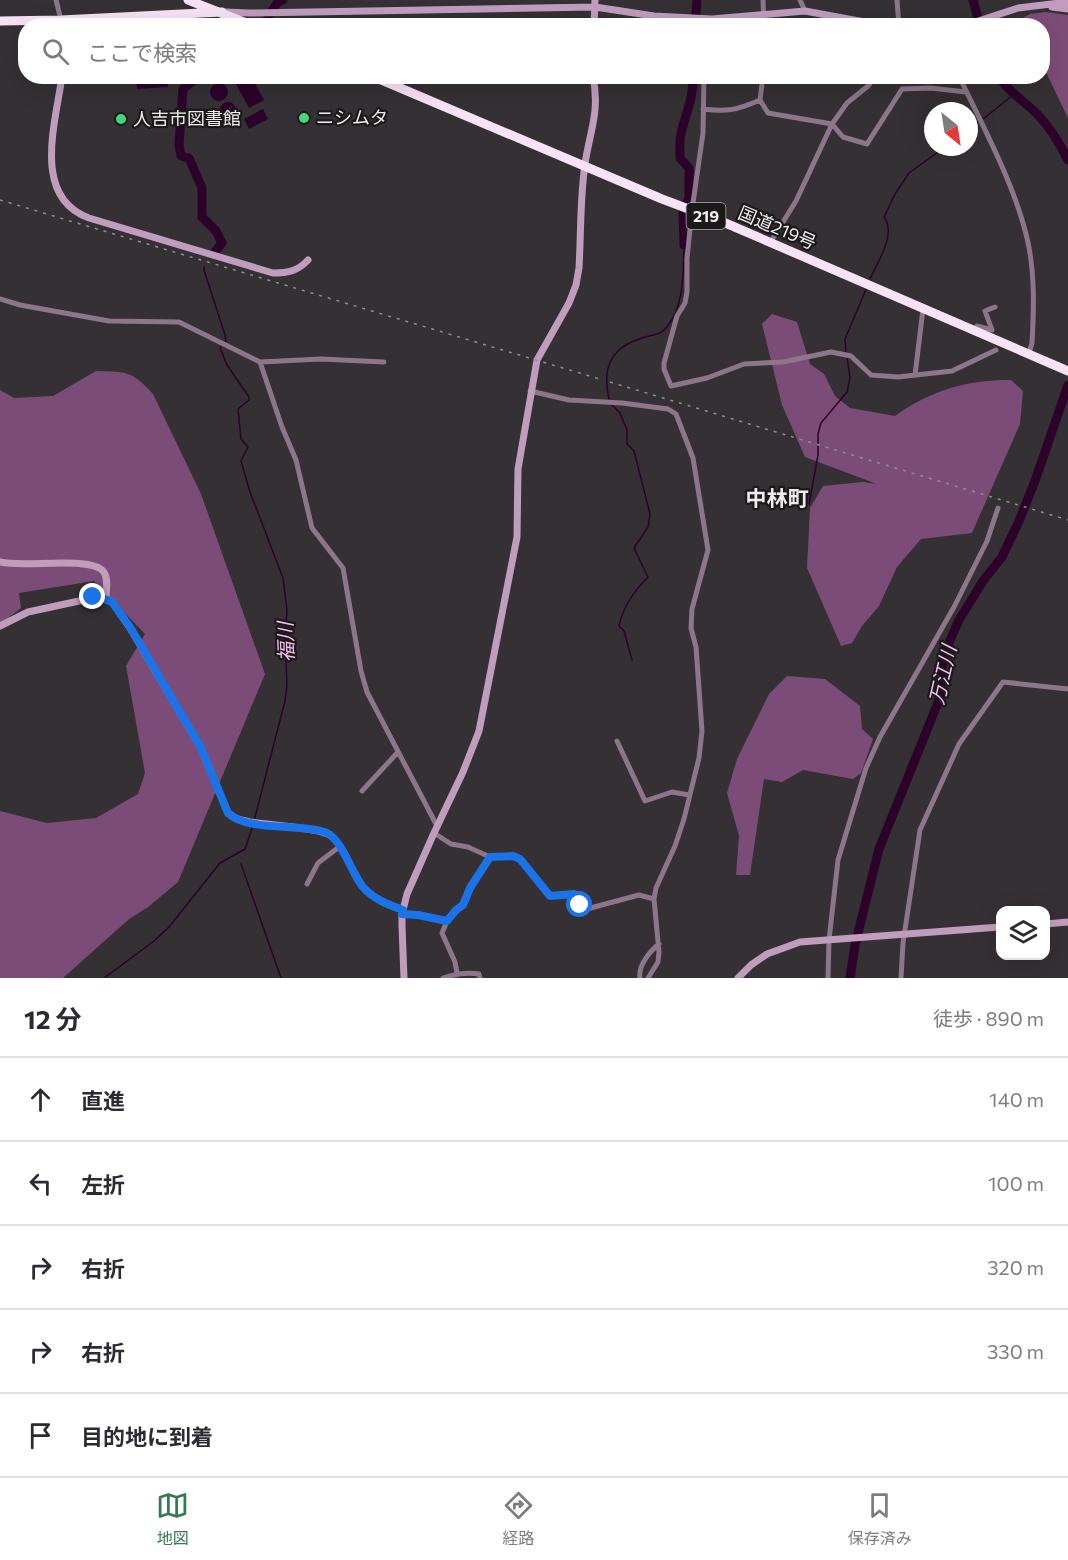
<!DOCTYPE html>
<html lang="ja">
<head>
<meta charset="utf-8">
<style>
	body { margin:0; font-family:Commissioner,"Noto Sans JP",sans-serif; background:#f2f2f3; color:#2b2b33 }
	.controls { position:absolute; right:18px; bottom:18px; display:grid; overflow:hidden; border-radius:12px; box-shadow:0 6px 24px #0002 }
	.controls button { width:54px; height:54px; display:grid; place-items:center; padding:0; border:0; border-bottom:2px solid #e1e1e2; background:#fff; color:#2b2b33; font:30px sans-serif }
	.compass { position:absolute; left:924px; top:102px; width:54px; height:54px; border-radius:50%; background:#fff; box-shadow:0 6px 24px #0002; rotate:150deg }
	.stop { position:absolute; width:18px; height:18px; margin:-14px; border:4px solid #1a73e8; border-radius:50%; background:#fff }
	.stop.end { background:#1a73e8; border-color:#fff; box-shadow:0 2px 6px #0008 }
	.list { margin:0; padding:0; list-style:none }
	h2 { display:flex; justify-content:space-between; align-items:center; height:78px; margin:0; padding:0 24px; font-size:26px }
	h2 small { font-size:20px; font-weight:400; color:#7c7c81 }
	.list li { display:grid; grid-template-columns:39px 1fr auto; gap:18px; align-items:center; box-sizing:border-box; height:84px; padding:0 24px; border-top:2px solid #e1e1e2 }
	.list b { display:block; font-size:22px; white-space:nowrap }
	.list em { font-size:20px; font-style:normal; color:#7c7c81 }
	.icon { flex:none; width:33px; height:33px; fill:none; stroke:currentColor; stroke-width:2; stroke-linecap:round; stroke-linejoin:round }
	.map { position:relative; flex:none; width:1068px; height:978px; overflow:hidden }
	.search { position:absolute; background:#fff; box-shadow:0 6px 24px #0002; left:18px; right:18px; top:18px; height:66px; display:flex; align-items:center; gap:15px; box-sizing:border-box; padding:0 21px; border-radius:24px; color:#7c7c81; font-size:22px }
	.sheet { height:498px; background:#fff }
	nav { display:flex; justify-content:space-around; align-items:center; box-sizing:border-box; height:84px; border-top:2px solid #e1e1e2; background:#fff; font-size:16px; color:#7c7c81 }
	nav a { display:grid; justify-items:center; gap:3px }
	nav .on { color:#357853 }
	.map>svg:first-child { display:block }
	.forest { fill:#7c4c79 }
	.water { fill:#2c022b }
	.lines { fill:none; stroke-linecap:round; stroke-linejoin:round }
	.stream { stroke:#2c022b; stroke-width:1.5 }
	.river { stroke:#2c022b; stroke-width:9 }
	.street { stroke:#8d768a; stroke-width:5 }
	.secondary { stroke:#c09dbd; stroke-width:7 }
	.highway { stroke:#f8e2f6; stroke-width:9 }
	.rail { stroke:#918e91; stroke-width:1.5; stroke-dasharray:3 6; stroke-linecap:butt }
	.route { stroke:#1a73e8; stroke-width:8 }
	.poi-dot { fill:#42d77b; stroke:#1b191a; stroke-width:2 }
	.labels { text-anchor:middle; stroke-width:4.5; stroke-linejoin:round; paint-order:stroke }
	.shield { fill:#1b191a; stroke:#afacae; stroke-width:1.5 }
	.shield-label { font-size:16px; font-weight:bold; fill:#eeebed }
	.poi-label { font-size:18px; fill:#eeebed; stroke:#1b191a; text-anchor:start }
	.street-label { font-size:18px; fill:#eeebed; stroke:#1b191a }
	.water-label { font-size:20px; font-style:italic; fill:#f9bff4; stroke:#1b191a }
	.quarter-label { font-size:21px; font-weight:bold; fill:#eeebed; stroke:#1b191a }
</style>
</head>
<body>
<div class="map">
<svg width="1068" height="978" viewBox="0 0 1068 978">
	<rect width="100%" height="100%" fill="#343034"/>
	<path class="forest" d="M1046,12L1068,15V118L1043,66L1042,26L1019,25L1017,21L1030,14Z
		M772,314L797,322L810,364L824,374L835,396L850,408L895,416C931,390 967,380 1011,380L1023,391L1020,424L972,533L921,539L897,567L879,606L862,626L852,643L841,646L807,568L810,508L823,486L863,482L877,484L805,457L782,405L762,324Z
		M96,371C127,372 131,370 153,394L201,494L265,674L178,882L148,907L128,920L63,978H0V811L47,823L96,818L138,794L145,773L126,666L145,634L94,581L19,593L21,608L0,624V390L14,398L53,396Z
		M787,676L825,679L860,706L862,729L873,739L861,773L853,779L803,770L782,782L764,779L750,875H736L739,836L727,793L737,759L769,694Z"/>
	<path class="water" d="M136,77H167L168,87L137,89Z
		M232,77H251L264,100L249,108Z
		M210 92a9 9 0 1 1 18 0a9 9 0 1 1-18 0Z
		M220 110a8 8 0 1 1 16 0a8 8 0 1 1-16 0Z
		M263,109L268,119L249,129L244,119Z"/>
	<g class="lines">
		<path class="stream" d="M983,119L1013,95
			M969,126L979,121
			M204,267V270L225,335L226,341L224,343
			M870,279C877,263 897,234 884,217L895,194L909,173L945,147
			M221,347L220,348L227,365L249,397V400L238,409L241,439L248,447L241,461L250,492L283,578L287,610L285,643L287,684L285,701L254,821
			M846,353L845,339L867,287
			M609,399C602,368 610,348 642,338C651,335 661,335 667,327C685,305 683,271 684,245
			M611,404L620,413L627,430V444L634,451L650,514L648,527L634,548L648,577C634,591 623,606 619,626L624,631L632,660
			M809,504L818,455V434L821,423L847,392L850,378L847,357
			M241,864L281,978
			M104,978L154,941L169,927L220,863L245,849L253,826"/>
		<path class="river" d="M973,0L980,26
			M263,26L277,3L283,0
			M695,26L697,0
			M199,76L183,89L179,145L181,156L189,158L202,188V217L216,231L222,243L215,252
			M998,76C1009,93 1026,102 1039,116C1051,129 1060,144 1068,160
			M684,245L683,211L689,198V168L680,158C680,150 679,141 681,134C686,111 693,102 693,76
			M850,978L855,945L879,849L939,700L944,654L959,620L983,581L1002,557L1019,521L1035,481L1068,385"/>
		<path class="street" d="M56,0L61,20
			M763,0L764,26
			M800,0L805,11
			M897,0L899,26
			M654,16L655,26
			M704,76L703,133L692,210L687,259V292L685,303L677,316L664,363V369L671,386L707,378L744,364L783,362L831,352L851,356L871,375L898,377L952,371L996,350
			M959,76C983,127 1014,183 1027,238C1035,272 1034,308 1032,343L1029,353
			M760,100L763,76
			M703,109C728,112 737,110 760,100L768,113L832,124L843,137L867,144L902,89L930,88L966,92
			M770,243L796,201L832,124L847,103L868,86L875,76
			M0,299L20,305L109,321L179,322L260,362L321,359L384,362
			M974,331L977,326L992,330L985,311L995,307
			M260,362L282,427L296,460L312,528L343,568L361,671L367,692L437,826
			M915,375L923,309
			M530,391L569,400L622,403L668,409L676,414L693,458L708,550L692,609L691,628L696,647L702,731L699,758L684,819L675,846L656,888L654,899L659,952L658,962L648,978
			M617,741L645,801L672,792L689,795
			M362,791L398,752
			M434,833L451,844L468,847L490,857L513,856L520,859L550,896L574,894L583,910L639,895L654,899
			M307,884L318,863L339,847
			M402,914L418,915L447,921
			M457,973L455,962L442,933L447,921L467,899L470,888L490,857
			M443,978C455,974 467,972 479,974L480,978
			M640,978C638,966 649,952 659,944
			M828,978L829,940L838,860L866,768L880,737L954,607L987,541L998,508
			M901,978L903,943L920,830L959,744L1003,682L1068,689"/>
		<path class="secondary" d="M1052,7L1068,9
			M225,12L249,13L595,7L654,16L712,19L805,11L886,26
			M594,26L595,0
			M963,26L1018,8L1068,2
			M62,76C56,122 31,197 89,218L273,273C288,273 298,271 308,260
			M0,562C22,568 90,556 103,571C109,578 106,590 106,599
			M0,626L28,612L93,598L99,597L112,602L130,628L201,748L228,813L237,819L250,822C269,825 313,827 328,834C342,840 352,874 363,887C374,899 389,905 403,910
			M1046,924L1068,922
			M404,978L402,926V914L407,894L434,833L463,772L479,731L517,537L518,469L537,360L569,303L576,285L579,268C581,234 580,198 585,164C590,130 600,113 593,76
			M738,978L751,965L767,954L800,942L1000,927"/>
		<path class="highway" d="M188,0L254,26
			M0,21L61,20L222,12
			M372,76L662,199L723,222L1068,371"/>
		<path class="rail" d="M0,200L603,380
			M610,382L1068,520"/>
	</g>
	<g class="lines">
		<path class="route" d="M93,597H99L112,602L130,627L201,748L228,813C247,832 303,823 327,833C342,840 352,874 363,887C373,899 389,905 403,910L402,914L418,915L447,921L456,910L463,905L470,888L490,857L513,856L520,859L550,896L574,894L580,905"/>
	</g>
	<g class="poi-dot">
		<circle cx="304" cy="118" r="6"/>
		<circle cx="121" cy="119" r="6"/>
	</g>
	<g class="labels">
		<rect class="shield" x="686.5" y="203" width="39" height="26" rx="4.5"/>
		<g class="shield-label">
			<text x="706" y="222">219</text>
		</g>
		<g class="poi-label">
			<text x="316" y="124">ニシムタ</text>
			<text x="133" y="125">人吉市図書館</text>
		</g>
		<g class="street-label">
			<text transform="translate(777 228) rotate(23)" y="6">国道219号</text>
		</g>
		<g class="water-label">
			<text transform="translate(286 642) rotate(-92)" y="7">福川</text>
			<text transform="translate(943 675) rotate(-77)" y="7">万江川</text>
		</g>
		<g class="quarter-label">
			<text x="777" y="506">中林町</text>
		</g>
	</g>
</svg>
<div class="controls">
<button><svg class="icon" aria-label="layers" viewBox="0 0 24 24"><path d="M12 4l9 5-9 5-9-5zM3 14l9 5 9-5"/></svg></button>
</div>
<svg class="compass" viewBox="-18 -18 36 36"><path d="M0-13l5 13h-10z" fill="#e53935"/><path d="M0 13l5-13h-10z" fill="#7c7c81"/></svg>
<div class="stop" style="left:580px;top:905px"></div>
<div class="stop end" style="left:93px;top:597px"></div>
<div class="search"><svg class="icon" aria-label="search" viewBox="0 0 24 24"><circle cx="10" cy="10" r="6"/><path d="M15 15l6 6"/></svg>ここで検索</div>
</div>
<section class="sheet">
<h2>12 分<small>徒歩 · 890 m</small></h2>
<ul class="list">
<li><svg class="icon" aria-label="ahead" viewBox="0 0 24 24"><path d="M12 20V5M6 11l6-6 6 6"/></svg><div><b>直進</b></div><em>140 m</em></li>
<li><svg class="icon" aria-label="left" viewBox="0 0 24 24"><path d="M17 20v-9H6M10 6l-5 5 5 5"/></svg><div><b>左折</b></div><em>100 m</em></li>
<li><svg class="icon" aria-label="right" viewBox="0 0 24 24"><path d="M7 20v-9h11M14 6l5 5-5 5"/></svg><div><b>右折</b></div><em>320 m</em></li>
<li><svg class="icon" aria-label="right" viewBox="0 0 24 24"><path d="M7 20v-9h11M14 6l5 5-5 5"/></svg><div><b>右折</b></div><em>330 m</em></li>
<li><svg class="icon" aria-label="arrive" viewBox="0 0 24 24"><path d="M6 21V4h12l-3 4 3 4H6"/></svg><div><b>目的地に到着</b></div></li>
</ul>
</section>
<nav>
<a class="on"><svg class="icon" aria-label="map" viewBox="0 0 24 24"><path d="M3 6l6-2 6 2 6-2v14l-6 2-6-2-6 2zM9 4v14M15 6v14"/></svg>地図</a>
<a><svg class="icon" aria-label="directions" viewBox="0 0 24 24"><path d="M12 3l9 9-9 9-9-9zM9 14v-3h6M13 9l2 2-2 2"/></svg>経路</a>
<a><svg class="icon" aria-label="saved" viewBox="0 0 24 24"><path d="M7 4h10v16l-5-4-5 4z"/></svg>保存済み</a>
</nav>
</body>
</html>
